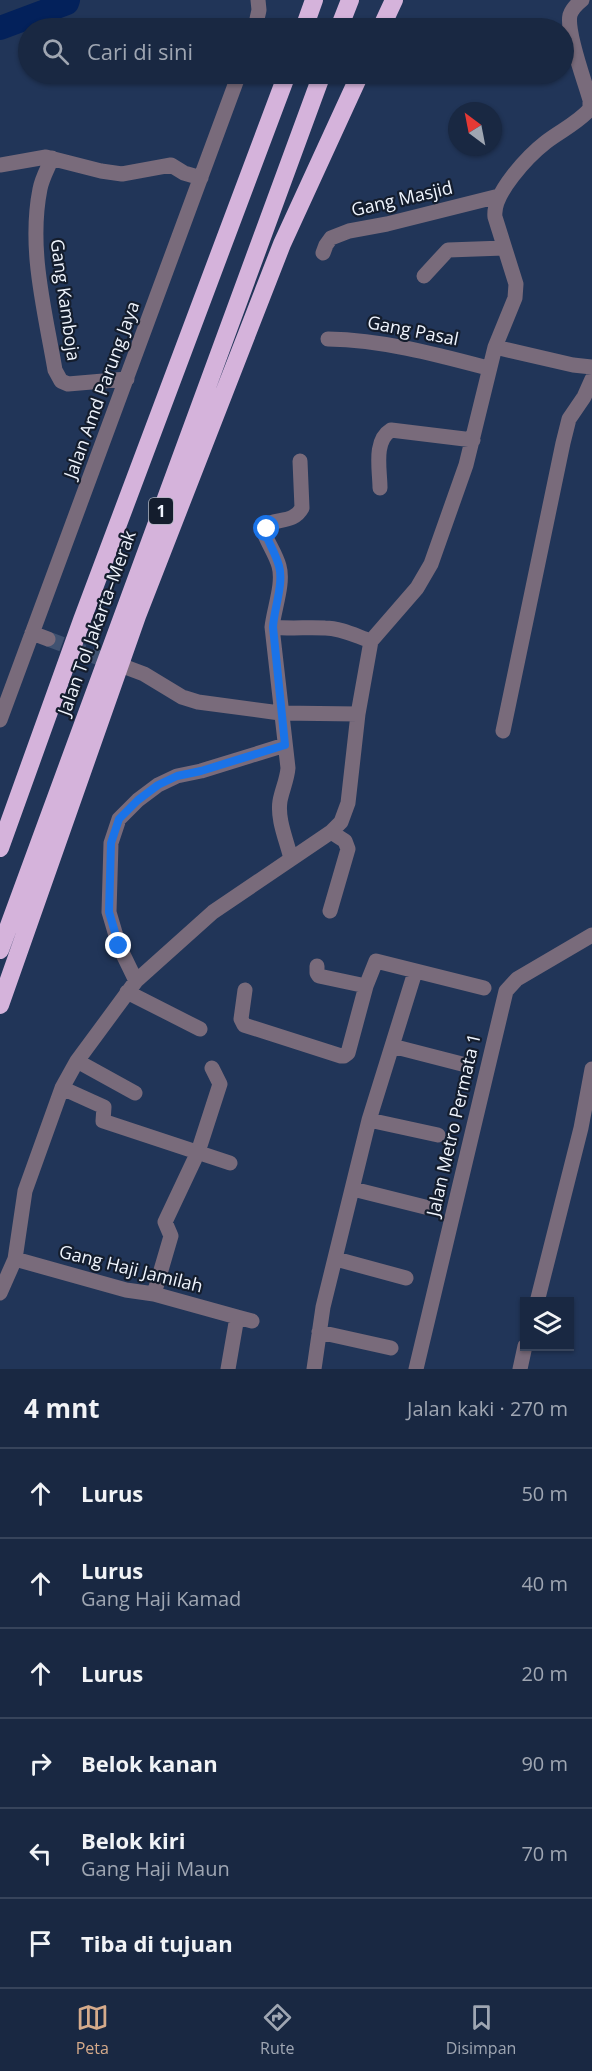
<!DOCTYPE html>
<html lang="id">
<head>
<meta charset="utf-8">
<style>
	body { margin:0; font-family:"Open Sans",sans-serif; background:#26344d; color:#f1f3f6 }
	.controls { position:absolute; right:18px; bottom:18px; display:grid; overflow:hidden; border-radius:0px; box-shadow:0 2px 4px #0004 }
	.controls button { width:54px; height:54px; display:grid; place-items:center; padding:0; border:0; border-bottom:2px solid #37445b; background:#192842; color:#f1f3f6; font:30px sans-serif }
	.compass { position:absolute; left:448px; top:102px; width:54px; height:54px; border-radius:50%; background:#192842; box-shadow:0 2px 4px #0004; rotate:328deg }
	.stop { position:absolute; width:18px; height:18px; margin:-14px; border:4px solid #1a73e8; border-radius:50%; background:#fff }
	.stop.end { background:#1a73e8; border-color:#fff; box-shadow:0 2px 6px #0008 }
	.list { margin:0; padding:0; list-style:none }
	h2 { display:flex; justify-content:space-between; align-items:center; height:78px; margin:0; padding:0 24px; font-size:26px }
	h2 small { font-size:20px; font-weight:400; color:#9fa6b2 }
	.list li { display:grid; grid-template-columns:39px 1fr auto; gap:18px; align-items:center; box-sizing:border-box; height:90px; padding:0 24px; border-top:2px solid #37445b }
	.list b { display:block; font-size:22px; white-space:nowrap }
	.list p { margin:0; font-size:20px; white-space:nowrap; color:#9fa6b2 }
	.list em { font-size:20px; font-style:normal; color:#9fa6b2 }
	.icon { flex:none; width:33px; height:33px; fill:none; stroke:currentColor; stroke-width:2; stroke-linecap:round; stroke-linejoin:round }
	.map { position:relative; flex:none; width:592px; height:1369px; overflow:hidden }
	.search { position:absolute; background:#192842; box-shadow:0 2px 4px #0004; left:18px; right:18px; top:18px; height:66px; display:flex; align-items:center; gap:15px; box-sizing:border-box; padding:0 21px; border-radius:33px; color:#9fa6b2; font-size:22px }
	.sheet { height:618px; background:#192842 }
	nav { display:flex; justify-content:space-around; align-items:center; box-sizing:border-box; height:84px; border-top:2px solid #37445b; background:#192842; font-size:16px; color:#9fa6b2 }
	nav a { display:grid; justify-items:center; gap:3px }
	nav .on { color:#d6ab8b }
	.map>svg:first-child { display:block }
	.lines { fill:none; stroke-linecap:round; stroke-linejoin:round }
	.river { stroke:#03215b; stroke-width:24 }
	.street-tunnel { stroke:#405271; stroke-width:15; stroke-dasharray:15 8; stroke-linecap:butt }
	.street { stroke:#796b7b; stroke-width:15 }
	.highway { stroke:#d5b3db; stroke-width:18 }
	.route { stroke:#1a73e8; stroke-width:8 }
	.labels { text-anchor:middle; stroke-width:4.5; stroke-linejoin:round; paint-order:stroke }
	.shield { fill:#141d2d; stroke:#aeb4bf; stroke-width:1.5 }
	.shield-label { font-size:16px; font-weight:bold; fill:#f0f5fe }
	.street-label { font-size:18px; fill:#f0f5fe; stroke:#141d2d }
</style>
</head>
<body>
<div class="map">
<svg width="592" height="1369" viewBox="0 0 592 1369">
	<rect width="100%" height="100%" fill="#213558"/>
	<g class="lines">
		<path class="river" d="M0,28L67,3L68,0"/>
		<path class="street-tunnel" d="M48,639L116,664"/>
		<path class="street" d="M255,28L259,10L258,0
			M52,158C48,168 42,178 40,189C28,249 45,311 55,370L61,381L68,384L127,379
			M0,165L46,157L101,171L122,174L171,165L184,173L201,178
			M323,253L326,245L331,238L349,231L387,224L499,196
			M424,276L448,250L504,248
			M328,339C383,340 435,354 488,368
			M495,347L515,298L516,284L495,217C492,194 528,156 546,142C560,131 578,123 590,109V100C585,82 566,32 570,15C572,9 577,4 582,0
			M300,461L302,508C295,521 282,519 270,523L265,535C269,545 276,555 279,566C284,583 274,609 272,627C290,629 307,627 325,628C341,628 356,636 371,641
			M380,488C380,470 373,441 391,430L473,440
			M272,627L288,768C287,780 282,790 280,801C277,820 287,841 291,859
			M32,633L48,639
			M358,714L371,641L417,588L431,564L466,465L495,347L573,365L592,367
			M0,720L239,74
			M503,731L563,443L569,419L584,397L592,379
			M330,911L348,849L345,841L331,832
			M317,966V973L319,976L366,986
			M136,981L119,946L109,912L111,843L119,819L138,800L158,785L177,776L201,771L285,745
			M245,990L241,1019L244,1025L341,1056H344L348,1053L366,986L376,961L484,988
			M127,992L200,1029
			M392,1046L462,1064
			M77,1061L135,1093
			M62,1088L104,1107L103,1121L230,1163
			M369,1120L438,1135
			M353,1189L425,1207
			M15,1259L126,1290L154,1294L237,1317
			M336,1259L406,1278
			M0,1293L15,1259L25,1191L62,1088L77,1061L136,981L165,955L213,912L331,832L341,822L348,803L358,714L280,713L198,702L182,697L144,674L128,668
			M154,1294L171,1236L165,1222L198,1152L220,1084L212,1068
			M537,1302L581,1128L592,1069
			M319,1332L391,1348
			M228,1369L237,1317L252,1321
			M314,1369L323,1307L369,1120L415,972
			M416,1369L506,991L517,979L592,935
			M520,1369L525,1346"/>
		<path class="highway" d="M304,28L314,0
			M339,28L350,0
			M381,28L394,0
			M0,848L82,620L287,74
			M0,950L322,74
			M0,1005L137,616L282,244L360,74"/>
	</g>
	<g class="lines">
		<path class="route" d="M119,946L109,912L111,843L119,819L138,800L158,785L177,776L201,771L285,745L273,627C274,609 284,583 279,566C276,555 270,545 266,535L267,529"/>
	</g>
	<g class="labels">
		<rect class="shield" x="149" y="498" width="24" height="26" rx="4.5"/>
		<g class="shield-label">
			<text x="161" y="517">1</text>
		</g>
		<g class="street-label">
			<text transform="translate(402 199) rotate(-13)" y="6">Gang Masjid</text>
			<text transform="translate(65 300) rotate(82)" y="6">Gang Kamboja</text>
			<text transform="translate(413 331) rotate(11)" y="6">Gang Pasal</text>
			<text transform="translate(102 390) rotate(-70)" y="6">Jalan Amd Parung Jaya</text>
			<text transform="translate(97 623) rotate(-70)" y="6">Jalan Tol Jakarta–Merak</text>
			<text transform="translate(454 1125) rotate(-77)" y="6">Jalan Metro Permata 1</text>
			<text transform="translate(131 1269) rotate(14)" y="6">Gang Haji Jamilah</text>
		</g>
	</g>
</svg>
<div class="controls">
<button><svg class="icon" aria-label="layers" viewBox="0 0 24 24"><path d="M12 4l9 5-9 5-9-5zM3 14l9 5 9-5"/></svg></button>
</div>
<svg class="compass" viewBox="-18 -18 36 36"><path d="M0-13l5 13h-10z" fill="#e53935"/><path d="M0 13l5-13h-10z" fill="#9fa6b2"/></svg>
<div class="stop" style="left:267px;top:529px"></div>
<div class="stop end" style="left:119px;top:946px"></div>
<div class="search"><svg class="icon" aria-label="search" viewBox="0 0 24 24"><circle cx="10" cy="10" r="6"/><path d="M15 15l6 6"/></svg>Cari di sini</div>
</div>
<section class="sheet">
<h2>4 mnt<small>Jalan kaki · 270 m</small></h2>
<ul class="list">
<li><svg class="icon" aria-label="ahead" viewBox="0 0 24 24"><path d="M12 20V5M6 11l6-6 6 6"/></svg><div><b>Lurus</b></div><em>50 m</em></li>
<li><svg class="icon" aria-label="ahead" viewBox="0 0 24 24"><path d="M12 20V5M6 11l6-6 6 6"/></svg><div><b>Lurus</b><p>Gang Haji Kamad</p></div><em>40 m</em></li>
<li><svg class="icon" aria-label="ahead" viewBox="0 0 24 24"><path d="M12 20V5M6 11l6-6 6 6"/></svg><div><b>Lurus</b></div><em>20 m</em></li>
<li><svg class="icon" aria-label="right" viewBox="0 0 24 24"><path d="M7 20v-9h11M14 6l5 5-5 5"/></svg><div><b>Belok kanan</b></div><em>90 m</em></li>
<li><svg class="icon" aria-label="left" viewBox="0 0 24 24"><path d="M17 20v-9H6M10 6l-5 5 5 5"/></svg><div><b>Belok kiri</b><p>Gang Haji Maun</p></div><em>70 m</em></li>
<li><svg class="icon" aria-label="arrive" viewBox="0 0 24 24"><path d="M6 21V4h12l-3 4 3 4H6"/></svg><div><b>Tiba di tujuan</b></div></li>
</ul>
</section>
<nav>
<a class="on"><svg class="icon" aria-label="map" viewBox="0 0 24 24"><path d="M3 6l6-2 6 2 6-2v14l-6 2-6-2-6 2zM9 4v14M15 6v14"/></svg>Peta</a>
<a><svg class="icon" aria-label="directions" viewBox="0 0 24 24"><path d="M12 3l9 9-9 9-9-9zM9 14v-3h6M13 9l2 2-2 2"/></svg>Rute</a>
<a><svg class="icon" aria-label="saved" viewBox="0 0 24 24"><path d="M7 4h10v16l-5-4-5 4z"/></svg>Disimpan</a>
</nav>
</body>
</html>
